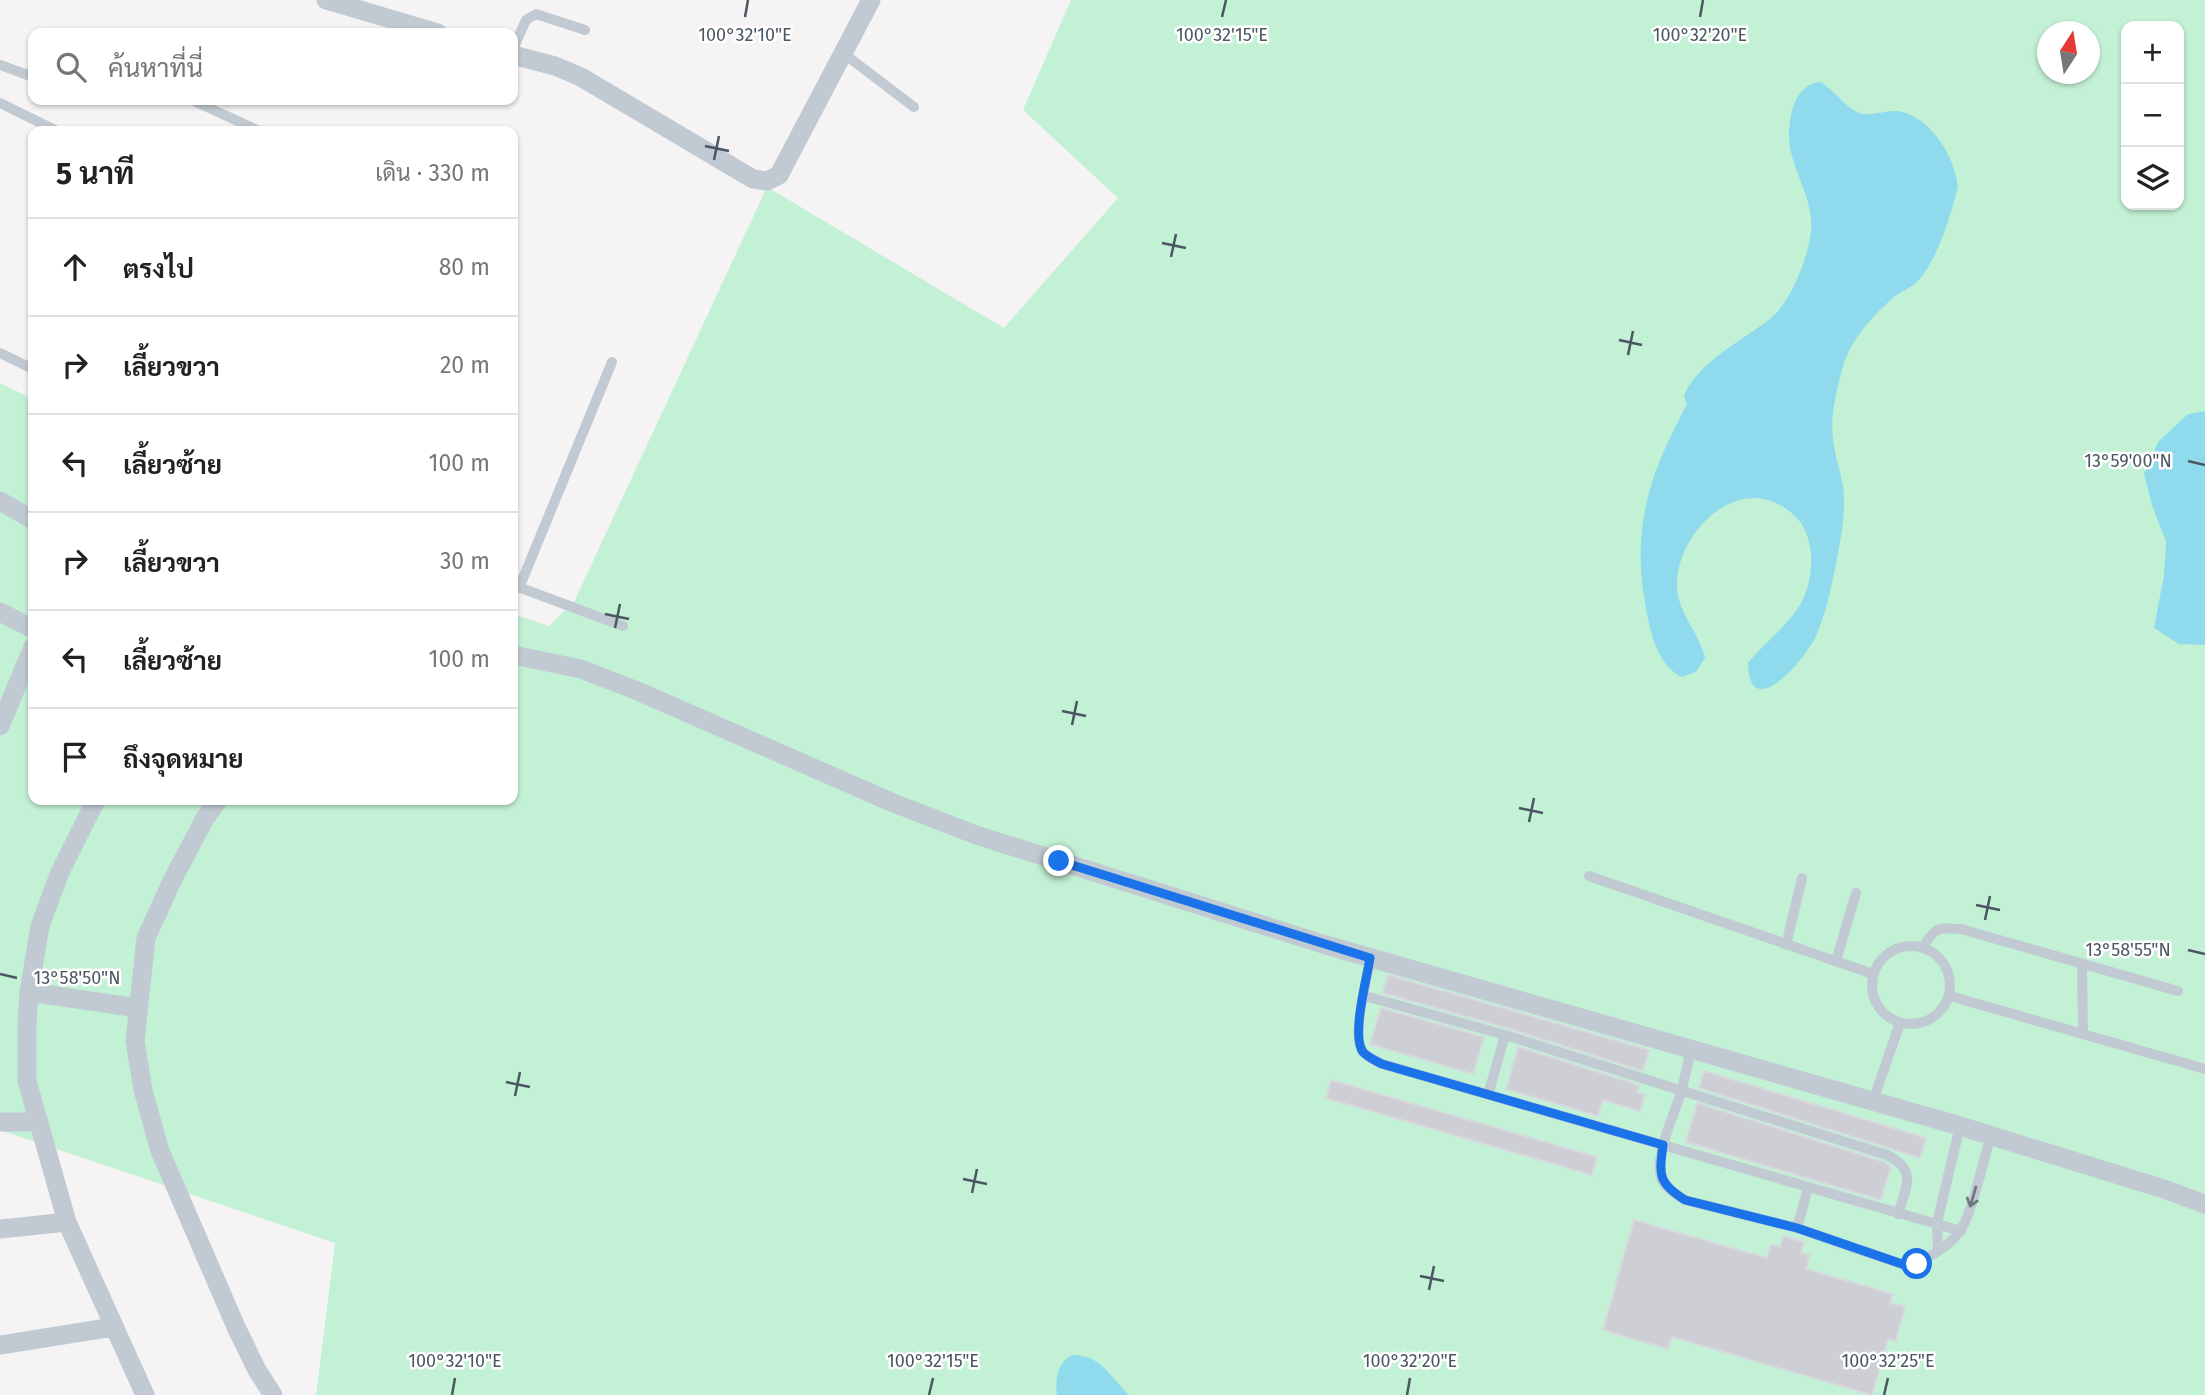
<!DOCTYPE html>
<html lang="th">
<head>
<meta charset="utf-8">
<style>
	body { margin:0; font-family:"Fira Sans",Sarabun,sans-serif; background:#f2f2f2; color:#222 }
	.controls { position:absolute; right:21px; top:21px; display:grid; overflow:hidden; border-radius:14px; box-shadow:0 2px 5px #0004 }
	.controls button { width:63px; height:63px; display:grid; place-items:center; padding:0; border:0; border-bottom:2px solid #e0e0e0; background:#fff; color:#222; font:35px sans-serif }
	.compass { position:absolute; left:2037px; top:21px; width:63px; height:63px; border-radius:50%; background:#fff; box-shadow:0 2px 5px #0004; rotate:12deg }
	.stop { position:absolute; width:21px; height:21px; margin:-16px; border:5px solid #1a73e8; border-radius:50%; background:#fff }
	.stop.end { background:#1a73e8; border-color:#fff; box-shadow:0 2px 7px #0008 }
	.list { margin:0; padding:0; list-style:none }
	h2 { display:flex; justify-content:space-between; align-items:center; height:91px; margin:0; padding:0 28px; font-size:30px }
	h2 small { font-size:23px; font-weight:400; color:#767676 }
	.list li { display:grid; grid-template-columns:46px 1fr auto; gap:21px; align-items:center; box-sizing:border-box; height:98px; padding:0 28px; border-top:2px solid #e0e0e0 }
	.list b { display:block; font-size:26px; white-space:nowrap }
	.list em { font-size:23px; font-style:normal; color:#767676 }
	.icon { flex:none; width:38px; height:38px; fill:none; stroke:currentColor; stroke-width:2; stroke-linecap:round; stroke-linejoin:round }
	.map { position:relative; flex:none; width:2205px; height:1395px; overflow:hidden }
	.search { position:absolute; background:#fff; box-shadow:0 2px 5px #0004; left:28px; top:28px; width:490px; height:77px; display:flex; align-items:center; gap:18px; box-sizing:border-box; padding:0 24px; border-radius:14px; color:#767676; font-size:26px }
	.panel { position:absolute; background:#fff; box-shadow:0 2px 5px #0004; left:28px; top:126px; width:490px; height:679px; border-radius:14px }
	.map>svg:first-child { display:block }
	.green { fill:#c3f1d5; fill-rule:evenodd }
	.water { fill:#90daee }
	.building { fill:#cdcfd5; stroke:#d7d9de; stroke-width:2 }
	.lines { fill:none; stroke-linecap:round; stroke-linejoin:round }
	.lane { stroke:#c1cad2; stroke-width:10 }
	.street { stroke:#c1cad2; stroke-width:19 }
	.oneway { stroke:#6e7983 }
	.route { stroke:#1a73e8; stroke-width:9 }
	.ticks { fill:none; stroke:#4a5661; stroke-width:2.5 }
	.ticks-label { font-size:18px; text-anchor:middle; fill:#4a5661; stroke:#fff; stroke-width:5; stroke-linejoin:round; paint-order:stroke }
</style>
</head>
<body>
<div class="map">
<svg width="2205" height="1395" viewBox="0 0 2205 1395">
	<rect width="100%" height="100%" fill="#f5f3f3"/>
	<path class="green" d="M1071,0H2205V1395H316L335,1243L0,1130V383L33,399V800H513V614L549,626L574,602L767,187L1004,328L1118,198L1023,110ZM2126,26H2179V205H2126ZM2048,32H2090V74H2048Z"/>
	<path class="water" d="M1821,82C1834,90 1845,107 1859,113C1871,117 1884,110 1897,111C1930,115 1955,157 1958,187C1950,217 1939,256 1919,280C1912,288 1901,291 1893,298C1873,315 1851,340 1843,366C1837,388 1830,416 1833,439C1835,459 1843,476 1844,496C1845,518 1840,543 1836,564C1831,588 1826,614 1816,636C1806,658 1750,726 1748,663C1764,643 1788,626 1801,603C1810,587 1813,565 1810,546C1806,528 1800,518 1785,508C1735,474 1677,534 1677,584C1676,611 1700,633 1705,658L1696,672L1682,677C1661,668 1652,639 1648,619C1630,532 1646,481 1687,404L1684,395C1701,359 1741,342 1771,318C1791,302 1809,255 1811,231C1814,197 1790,169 1789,137C1789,115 1795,83 1821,82Z
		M2205,411V645L2179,644L2154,628L2164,575L2166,542L2152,505L2144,474L2158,442L2188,414Z
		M1072,1355C1102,1355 1109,1376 1129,1395H1057C1055,1380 1057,1363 1072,1355Z"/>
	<path class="building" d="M1388,975L1649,1050L1643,1071L1507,1028L1383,993Z
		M1381,1008L1484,1037L1473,1074L1370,1044Z
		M1518,1047L1639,1085L1637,1092L1645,1095L1640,1111L1603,1100L1598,1116L1506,1089Z
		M1704,1071L1926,1138L1920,1158L1699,1088Z
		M1331,1080L1597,1157L1592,1175L1326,1098Z
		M1697,1103L1884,1162L1891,1166L1881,1200L1686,1142Z
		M1634,1220L1767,1258L1771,1244L1780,1247L1783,1236L1804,1242L1801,1253L1810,1255L1806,1269L1893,1294L1890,1303L1905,1307L1896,1341L1888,1339L1872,1395L1672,1337L1668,1349L1603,1330Z"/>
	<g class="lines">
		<path class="lane" d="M513,49L526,20L536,14L585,30
			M843,53L914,107
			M0,65L33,77
			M192,100L259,131
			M0,103L57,131
			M0,353L33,369
			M513,585L623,626
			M519,588L612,362
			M1589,876L1873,974
			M1786,945L1802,878
			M1872 985a39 39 0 1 1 78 0a39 39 0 1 1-78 0Z
			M1923,947C1936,926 1938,928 1961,929L2178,991
			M1371,958C1367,978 1351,1036 1363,1052C1368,1057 1376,1061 1382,1064L1961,1231
			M1836,961L1856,893
			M2082,964L2083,1034
			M1365,996L1505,1035L1887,1155C1918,1170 1906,1187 1898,1214
			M1950,996L2205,1069
			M1691,1049C1688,1063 1685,1078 1681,1092C1675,1114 1651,1161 1663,1182C1668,1190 1677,1195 1685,1200L1797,1228L1904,1265C1923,1263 1949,1247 1960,1231C1972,1215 1984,1157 1991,1135
			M1488,1095L1505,1035
			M1873,1101L1900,1023
			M1797,1228L1808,1188
			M1938,1249L1937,1223L1960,1126"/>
		<path class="street" d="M326,0L438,33
			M513,55L555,66L581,77L753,179L767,181L779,175L871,0
			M0,501L33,520
			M0,612L33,629
			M513,655L581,669L640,692L891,802L976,835L1326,945L1960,1126L2164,1189L2205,1204
			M0,726L33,647
			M96,800L60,872L40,926L29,992L27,1025V1081L67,1222L145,1395
			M218,800L204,820L172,881L146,938L135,1041L143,1090L160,1151L236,1327L257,1370L273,1395
			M29,992L138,1008
			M0,1122H39
			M0,1229L67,1222
			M0,1345L113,1327"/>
	</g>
	<defs><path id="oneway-shaft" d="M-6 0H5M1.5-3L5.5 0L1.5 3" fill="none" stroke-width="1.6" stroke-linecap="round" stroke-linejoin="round" transform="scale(1.75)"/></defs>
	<use class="oneway" href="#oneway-shaft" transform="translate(1973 1197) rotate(106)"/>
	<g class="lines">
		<path class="route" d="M1059,861L1370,958C1367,978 1351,1036 1363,1052C1367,1057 1376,1061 1382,1064L1663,1145C1659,1175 1658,1183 1685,1200L1797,1228L1905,1265L1917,1264"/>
	</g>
	<path class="ticks" d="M745,17L748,0M1222,17L1226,0M1700,17L1703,0M705,146L729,151M714,160L719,136M1162,243L1186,248M1171,257L1176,234M1619,340L1642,345M1628,355L1633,331M2188,461L2205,465M605,614L629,619M615,628L620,604M1062,711L1086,716M1072,725L1077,701M1519,808L1543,813M1529,822L1534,798M1976,905L2000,910M1985,920L1990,896M2188,950L2205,954M0,974L17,978M506,1082L530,1087M515,1096L520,1072M963,1179L987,1184M972,1193L977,1169M1420,1276L1444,1281M1429,1290L1434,1266M452,1395L455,1378M929,1395L933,1378M1407,1395L1410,1378M1884,1395L1888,1378"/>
	<g class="ticks-label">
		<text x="745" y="41">100°32'10"E</text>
		<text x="1222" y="41">100°32'15"E</text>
		<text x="1700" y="41">100°32'20"E</text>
		<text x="2128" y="467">13°59'00"N</text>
		<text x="2128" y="956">13°58'55"N</text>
		<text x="77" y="984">13°58'50"N</text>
		<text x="455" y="1367">100°32'10"E</text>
		<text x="933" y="1367">100°32'15"E</text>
		<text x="1410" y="1367">100°32'20"E</text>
		<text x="1888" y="1367">100°32'25"E</text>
	</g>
</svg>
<div class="controls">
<button>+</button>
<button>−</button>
<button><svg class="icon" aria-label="layers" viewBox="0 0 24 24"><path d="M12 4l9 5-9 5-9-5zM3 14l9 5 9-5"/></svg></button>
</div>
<svg class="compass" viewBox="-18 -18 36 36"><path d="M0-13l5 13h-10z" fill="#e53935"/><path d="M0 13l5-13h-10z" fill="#767676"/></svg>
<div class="stop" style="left:1917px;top:1264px"></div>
<div class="stop end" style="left:1059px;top:861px"></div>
<div class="search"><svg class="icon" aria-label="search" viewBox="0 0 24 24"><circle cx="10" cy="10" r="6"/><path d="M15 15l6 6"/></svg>ค้นหาที่นี่</div>
<section class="panel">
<h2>5 นาที<small>เดิน · 330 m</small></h2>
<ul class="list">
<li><svg class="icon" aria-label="ahead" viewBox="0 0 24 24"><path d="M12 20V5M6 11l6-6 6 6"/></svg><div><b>ตรงไป</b></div><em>80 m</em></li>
<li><svg class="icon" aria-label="right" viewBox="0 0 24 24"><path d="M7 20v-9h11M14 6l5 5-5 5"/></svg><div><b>เลี้ยวขวา</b></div><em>20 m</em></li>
<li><svg class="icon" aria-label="left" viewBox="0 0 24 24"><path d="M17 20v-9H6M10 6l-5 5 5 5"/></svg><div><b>เลี้ยวซ้าย</b></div><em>100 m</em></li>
<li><svg class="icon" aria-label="right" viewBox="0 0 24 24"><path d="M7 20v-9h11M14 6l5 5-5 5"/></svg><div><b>เลี้ยวขวา</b></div><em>30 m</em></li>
<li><svg class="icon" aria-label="left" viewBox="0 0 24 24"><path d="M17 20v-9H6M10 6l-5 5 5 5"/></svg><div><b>เลี้ยวซ้าย</b></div><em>100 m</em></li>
<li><svg class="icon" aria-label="arrive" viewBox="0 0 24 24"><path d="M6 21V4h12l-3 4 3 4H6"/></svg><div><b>ถึงจุดหมาย</b></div></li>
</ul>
</section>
</div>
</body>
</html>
